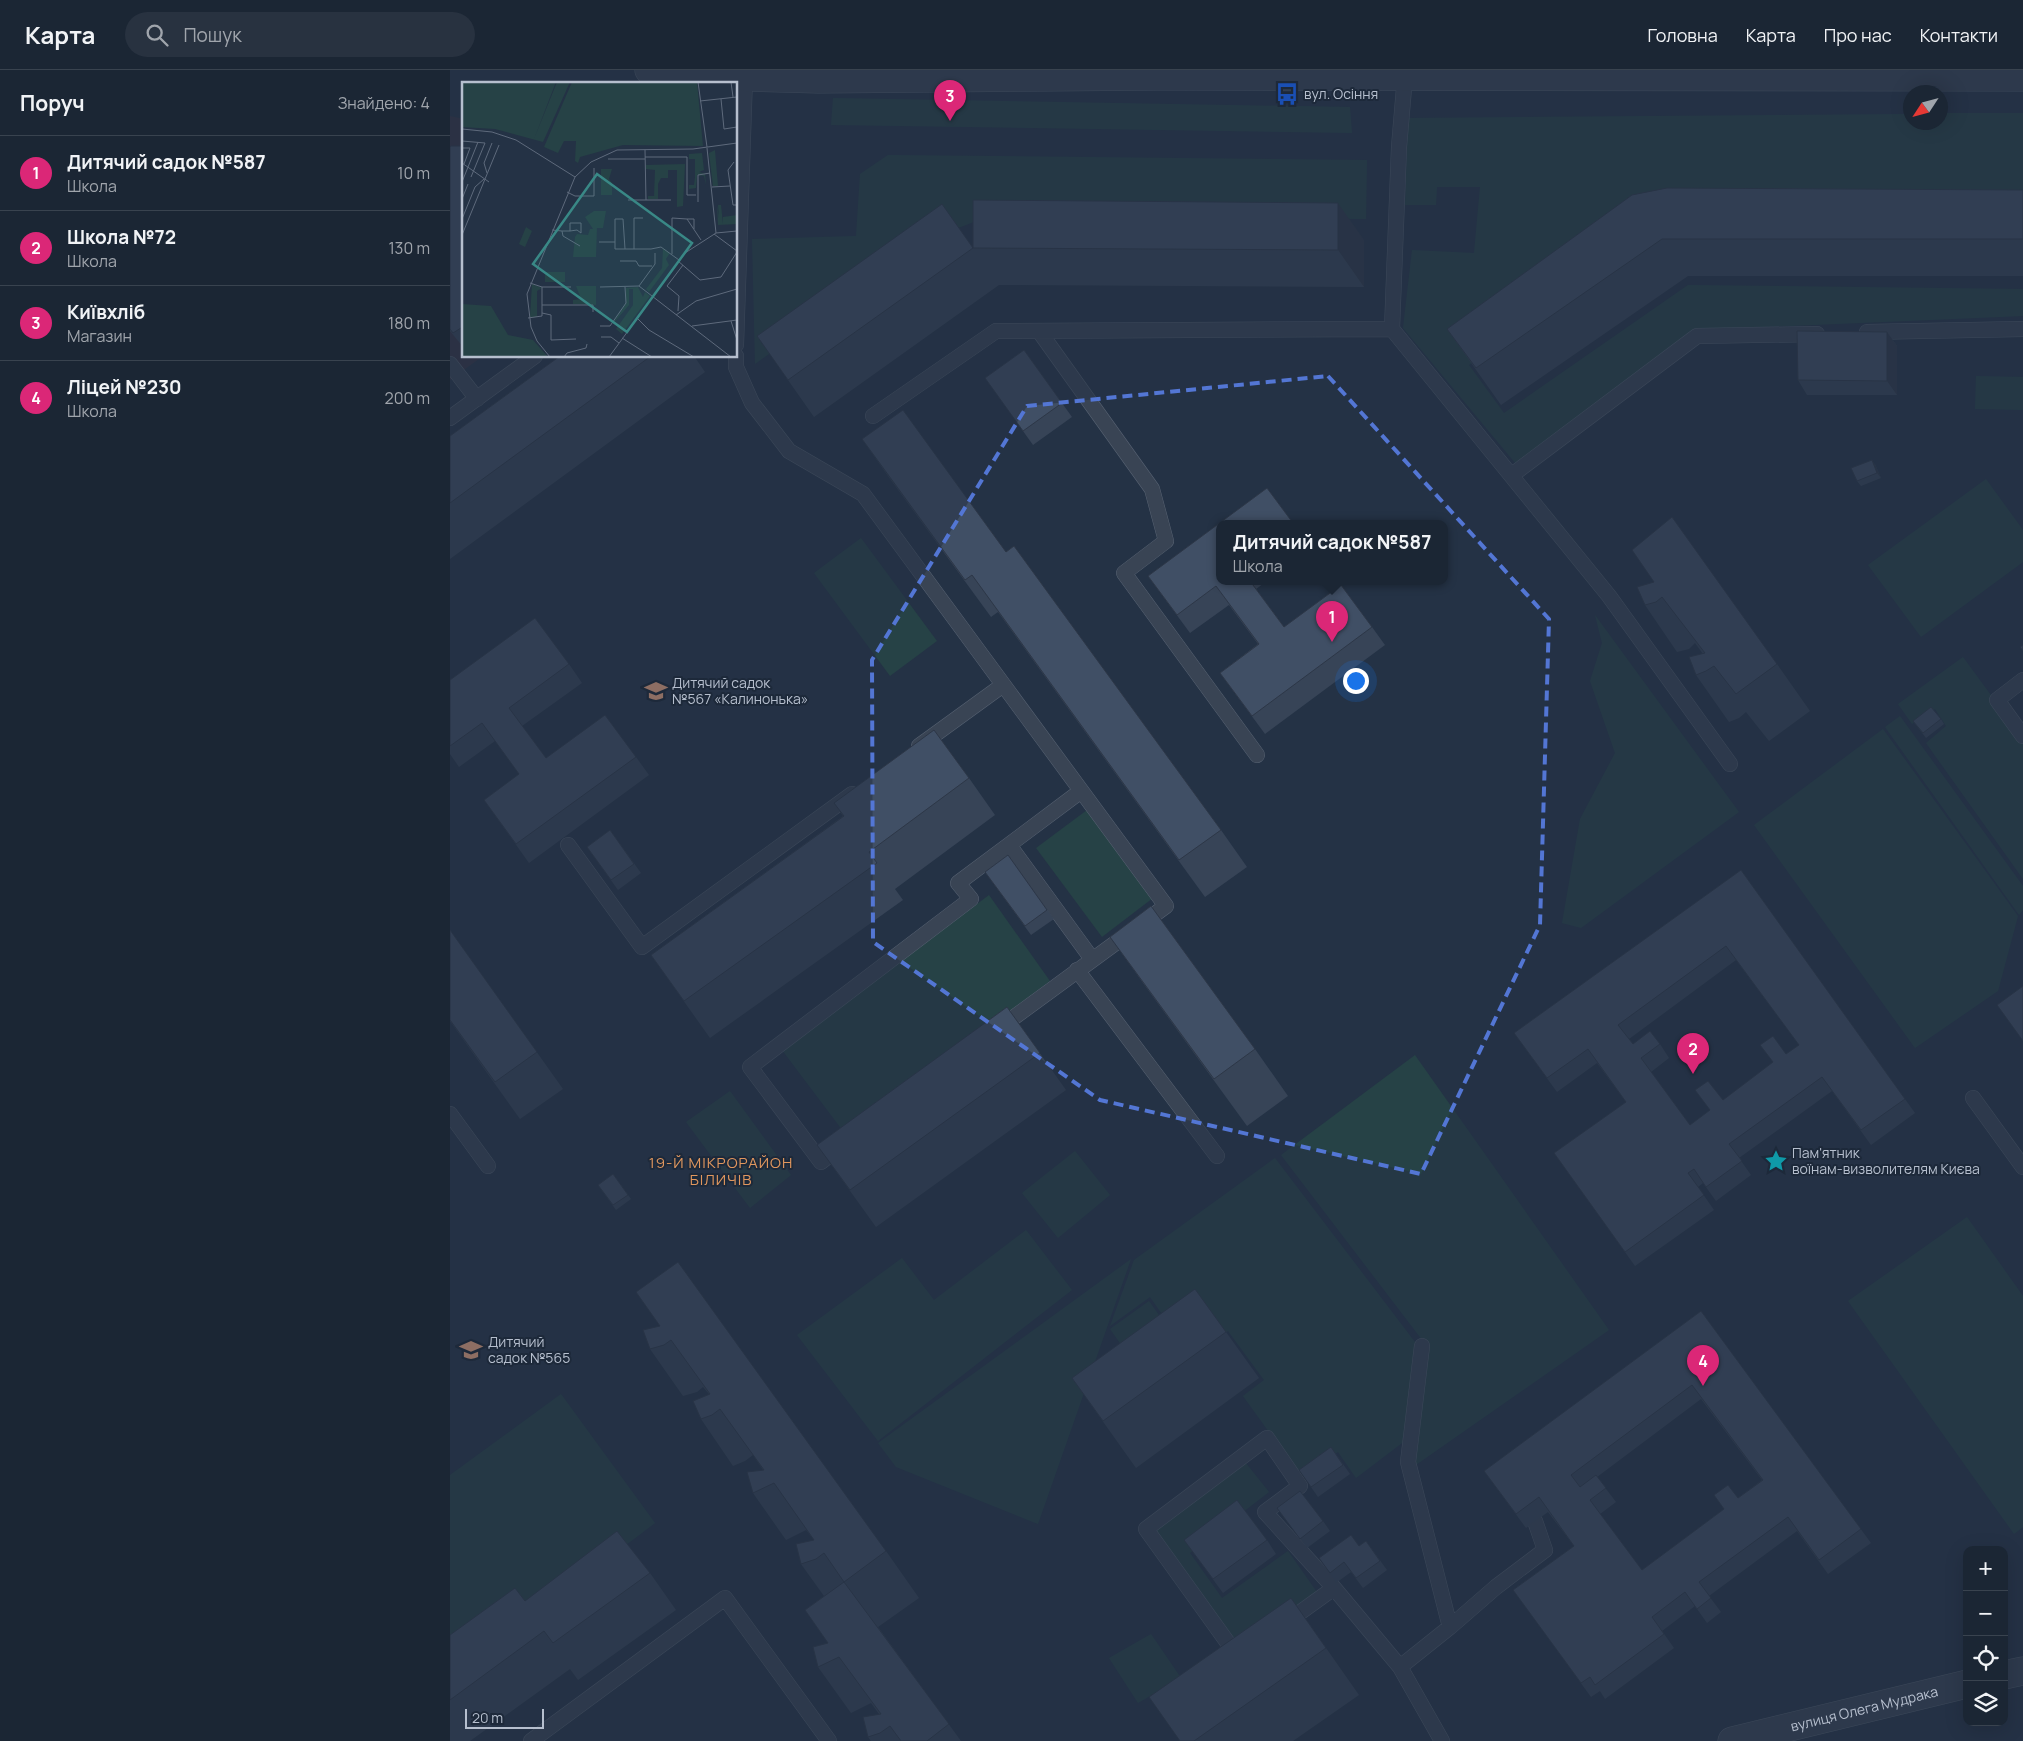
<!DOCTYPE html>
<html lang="uk">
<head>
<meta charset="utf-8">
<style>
	body { margin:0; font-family:Manrope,sans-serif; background:#283240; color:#f1f3f6 }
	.controls { position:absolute; right:15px; bottom:15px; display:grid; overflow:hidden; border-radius:10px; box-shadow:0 5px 20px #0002 }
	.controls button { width:45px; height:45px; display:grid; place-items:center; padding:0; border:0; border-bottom:1px solid #39434f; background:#1b2634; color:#f1f3f6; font:25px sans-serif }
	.compass { position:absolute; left:1453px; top:15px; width:45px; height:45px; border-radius:50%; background:#1b2634; box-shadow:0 5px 20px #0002; rotate:234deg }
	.scale { position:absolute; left:15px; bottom:12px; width:79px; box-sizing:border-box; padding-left:5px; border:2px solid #b6bfce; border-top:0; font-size:14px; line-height:18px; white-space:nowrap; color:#b6bfce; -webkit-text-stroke:4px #1d293a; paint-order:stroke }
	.you { position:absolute; left:905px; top:610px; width:18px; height:18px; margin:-12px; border:4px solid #fff; border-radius:50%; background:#1a73e8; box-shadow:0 0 0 8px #1a73e833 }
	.badge { display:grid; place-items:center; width:32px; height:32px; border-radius:50%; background:#db2777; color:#fff; font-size:16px; font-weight:700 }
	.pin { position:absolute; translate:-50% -41px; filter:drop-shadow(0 1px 2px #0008) }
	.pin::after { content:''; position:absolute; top:26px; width:18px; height:15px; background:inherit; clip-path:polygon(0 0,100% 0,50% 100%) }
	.popup { position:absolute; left:766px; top:450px; width:232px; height:65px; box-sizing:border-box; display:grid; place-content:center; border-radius:10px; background:#1b2634; filter:drop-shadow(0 1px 4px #0005); font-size:16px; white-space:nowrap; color:#a0a5ac }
	.popup b { font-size:19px; color:#f1f3f6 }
	.popup::after { content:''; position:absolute; left:50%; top:100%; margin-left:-10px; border:10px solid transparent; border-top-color:#1b2634 }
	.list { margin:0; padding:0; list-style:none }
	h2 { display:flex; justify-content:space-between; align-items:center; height:65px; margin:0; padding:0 20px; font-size:21px }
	h2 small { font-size:16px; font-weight:400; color:#a0a5ac }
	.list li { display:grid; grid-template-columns:32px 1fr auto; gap:15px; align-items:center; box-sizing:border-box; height:75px; padding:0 20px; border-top:1px solid #39434f }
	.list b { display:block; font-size:19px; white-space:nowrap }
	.list p { margin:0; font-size:16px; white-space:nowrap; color:#a0a5ac }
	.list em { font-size:16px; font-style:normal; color:#a0a5ac }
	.icon { flex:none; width:28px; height:28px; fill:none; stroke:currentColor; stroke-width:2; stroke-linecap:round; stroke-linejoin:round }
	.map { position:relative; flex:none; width:1573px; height:1671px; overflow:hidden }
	header { display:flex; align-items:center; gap:30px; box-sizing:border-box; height:70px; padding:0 25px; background:#1b2634; border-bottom:1px solid #39434f }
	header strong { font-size:24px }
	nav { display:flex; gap:28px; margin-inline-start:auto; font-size:18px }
	.search { width:350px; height:45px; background:#283240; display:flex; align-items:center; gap:12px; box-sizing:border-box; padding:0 18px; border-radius:28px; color:#a0a5ac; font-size:19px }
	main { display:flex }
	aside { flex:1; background:#1b2634 }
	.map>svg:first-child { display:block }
	.medical { fill:#343244 }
	.green { fill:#264246 }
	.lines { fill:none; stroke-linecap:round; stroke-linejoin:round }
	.service-casing { stroke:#576272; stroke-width:16 }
	.tertiary-casing { stroke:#576272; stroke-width:29 }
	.service { stroke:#394454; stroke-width:15 }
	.tertiary { stroke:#394454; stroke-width:28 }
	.wall { fill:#374457; fill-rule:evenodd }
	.shaded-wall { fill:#2d3747 }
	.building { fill:#404f65; stroke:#2d3747; fill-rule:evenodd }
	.marked { fill:none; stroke:#5376d4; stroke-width:4; stroke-dasharray:10 6; stroke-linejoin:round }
	.labels { text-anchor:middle; stroke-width:4; stroke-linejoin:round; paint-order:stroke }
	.poi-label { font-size:14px; fill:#b6bfce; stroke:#1d293a; text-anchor:start }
	.street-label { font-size:14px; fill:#b6bfce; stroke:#1d293a }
	.neighbourhood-label { font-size:15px; letter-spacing:1px; fill:#e1975e; stroke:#1d293a }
	.inset-road { fill:none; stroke:#5e6a7c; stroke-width:1 }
	.view { fill:#398886; fill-opacity:0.15; stroke:#398886; stroke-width:2.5 }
	.inset-edge { fill:none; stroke:#b6bfce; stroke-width:2.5 }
</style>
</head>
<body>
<header>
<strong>Карта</strong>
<div class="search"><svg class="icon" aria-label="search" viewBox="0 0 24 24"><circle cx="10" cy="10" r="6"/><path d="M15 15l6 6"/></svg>Пошук</div>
<nav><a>Головна</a><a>Карта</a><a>Про нас</a><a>Контакти</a></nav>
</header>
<main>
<aside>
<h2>Поруч<small>Знайдено: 4</small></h2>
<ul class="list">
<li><span class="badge">1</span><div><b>Дитячий садок №587</b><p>Школа</p></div><em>10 m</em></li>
<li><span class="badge">2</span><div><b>Школа №72</b><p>Школа</p></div><em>130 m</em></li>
<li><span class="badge">3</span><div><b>Київхліб</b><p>Магазин</p></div><em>180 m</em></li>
<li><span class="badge">4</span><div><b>Ліцей №230</b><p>Школа</p></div><em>200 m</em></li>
</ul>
</aside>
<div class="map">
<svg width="1573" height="1671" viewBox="0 0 1573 1671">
	<rect width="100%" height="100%" fill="#243245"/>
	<path class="medical" d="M0,46L14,49V286H33L0,310Z"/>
	<path class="green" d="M383,28L900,37L902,63L381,55Z
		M1491,43H1573V154L1206,157L1019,295L1054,343L1238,215L1573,219V246L1244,260L1066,394L953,258L962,180L1024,183L1030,117H987L986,135H955L958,48L1460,44V52H1490Z
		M438,85L917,90L916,149L539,146L475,171L305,294L302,169L406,166L410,104Z
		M1526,306L1573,307V340L1525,339Z
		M1536,409L1573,460V492L1471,567L1418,495Z
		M411,468L487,571L440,606L364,503Z
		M1145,545L1289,742L1131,858L1112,853L1130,749L1165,683L1140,611L1152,573Z
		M1513,587L1573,669V809L1476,673L1496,656L1485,639L1462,654L1448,634Z
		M1450,646L1573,816V840L1569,845L1435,657Z
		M1433,659L1568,846L1548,921L1465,978L1304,755Z
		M637,740L703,828L652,867L586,778Z
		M539,825L600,911L396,1065L332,980Z
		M965,985L1159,1260L963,1397L976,1275L831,1085Z
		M280,1021L341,1105L300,1138L236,1052Z
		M625,1081L660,1125L608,1168L572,1123Z
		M825,1088L968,1276L956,1370L906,1408L888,1382L852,1408L793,1326L814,1310L778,1261L742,1287L700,1227L660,1256L684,1190Z
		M1517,1147L1573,1226V1457L1564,1464L1398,1231Z
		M576,1160L622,1220L428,1371L347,1265L452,1188L484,1230Z
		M681,1189L588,1454L446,1397L428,1373Z
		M699,1231L728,1272L689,1300L660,1259Z
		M111,1324L205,1453L0,1609V1405Z
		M795,1392L819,1422L740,1483L772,1528L838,1481L869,1525L788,1583L701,1461Z
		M701,1564L731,1608L688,1633L659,1588Z"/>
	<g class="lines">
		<defs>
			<path id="service" d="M942,259L1159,526L1280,694
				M589,261L702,419L716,471L674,503L807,685
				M1417,262L1573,259
				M286,275L295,7
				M286,286V297L302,333L339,381L413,424L716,836L548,959
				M0,294L27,329
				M423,346L546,261L942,259L949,77L955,6
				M0,348L85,286
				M1062,405L1247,266L1367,264
				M1573,610L1547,630L1573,666
				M469,676L553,615
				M118,775L192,877L402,724
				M559,775L642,889
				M627,900L767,1086
				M1523,1028L1573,1097
				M0,1044L38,1096
				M391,1076L371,1092L300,997L521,829L508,813L631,721
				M834,1554L884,1518
				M1000,1557L1046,1517L1095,1480L1085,1451
				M789,1586L788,1587L696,1459L817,1368L850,1416L815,1442L884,1518L950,1597L992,1671
				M950,1597L1000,1557L958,1392L972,1276
				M81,1671L275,1528L379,1671"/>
			<g id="tertiary">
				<path d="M199,0L295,7L368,9L711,6L1573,7"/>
				<path d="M1554,1605L1573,1601"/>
				<path id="s1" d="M1282,1671L1517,1614"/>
			</g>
		</defs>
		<use href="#service" class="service-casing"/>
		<use href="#tertiary" class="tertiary-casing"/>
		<use href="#service" class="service"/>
		<use href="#tertiary" class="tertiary"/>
	</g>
	<path class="wall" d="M14,76V278L0,261V77Z
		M1573,120V206H1238L1051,335L997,259L1182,125Z
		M914,170V217L549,215L364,347L307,266L523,178Z
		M1437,262L1447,276V325H1357L1348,310Z
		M574,280L622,347L583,375L535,308Z
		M110,286H244L255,302L0,489V366Z
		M412,369L556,482L771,760L797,797L755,827L548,542L541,547L438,406Z
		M1425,394L1431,408L1411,416L1407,411Z
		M698,506L770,511H817L806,519L834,557H922L935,575L815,664L770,603L808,574L779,535L740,563Z
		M1204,512L1327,594L1360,641L1319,671L1296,642L1289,648L1279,652L1246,605L1253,584L1245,573L1239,579L1227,582L1195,535Z
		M119,594L132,613L72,656L96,688L186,687L199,705L79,793L34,730L69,704L45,671L9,697L0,684V610Z
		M1491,649L1494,654L1476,668L1463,651Z
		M519,708L545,745L445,819L453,830L260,968L201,885L393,746L384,733Z
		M160,760L191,803L168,820L137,777Z
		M558,785L604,849L581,865L535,802Z
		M1291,800L1465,1043L1421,1075L1382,1021L1289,1088L1301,1105L1266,1131L1253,1113L1248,1117L1264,1140L1185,1196L1104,1083L1176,1032L1147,993L1107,1022L1064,963ZM1286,890L1349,975L1273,1030L1245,1020L1260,1040L1240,1055L1201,1002L1219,988L1210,974H1183L1179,969Z
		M0,860L113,1019L70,1049L0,951Z
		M660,867L805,979L838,1026L797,1056L693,913Z
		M557,937L616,1020L426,1157L367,1075Z
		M163,1104L181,1129L166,1140L148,1115Z
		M186,1222L436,1481L469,1528L428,1557L511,1671H421L418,1667L429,1644L421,1633L401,1643L368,1597L378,1573L355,1540L374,1526L351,1494L364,1470L356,1460L336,1470L303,1423L313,1400L303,1385L295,1391L283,1396L251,1349L259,1324L253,1317L247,1322L233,1326L200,1279L210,1256Z
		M1251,1241L1421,1473L1378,1504L1347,1461L1259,1526L1271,1542L1257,1553L1245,1536L1212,1561L1224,1578L1155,1629L1150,1621L1141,1627L1063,1520L1124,1476L1098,1442L1076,1458L1034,1401ZM1251,1329L1312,1410L1288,1428L1264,1425L1274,1439L1192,1500L1150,1444L1166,1432L1147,1407Z
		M776,1262L809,1308L686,1398L622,1308Z
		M881,1377L900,1404L868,1427L849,1400Z
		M827,1438L873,1451L880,1461L857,1478Z
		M734,1470H817L826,1484L773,1523Z
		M916,1471L937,1500L913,1518L901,1502L886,1513L869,1488L909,1476Z
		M200,1503L226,1540L128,1610L120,1599L20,1671H0V1565L75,1531Z
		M841,1528L909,1625L843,1671H729Z"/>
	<path class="shaded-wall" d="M888,133L914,170V217L888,180Z
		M1437,262L1447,276V325L1437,311Z
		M1422,390L1425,394L1431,408L1427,403Z"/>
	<path class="building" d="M1,76H14V256L3,263L0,259V77Z
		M1217,118L1573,120V169H1212L1026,298L997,259L1182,125Z
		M523,130L888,133V180L523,178Z
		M492,134L523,178L338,310L307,266Z
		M1347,261L1437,262V311L1348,310Z
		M574,280L612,333L573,361L535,308Z
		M110,286H201L0,433V366Z
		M453,340L556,482L564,476L771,760L729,790L522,505L515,510L412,369Z
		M1422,390L1427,403L1407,411L1401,398Z
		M817,418L843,453H770V511H800L834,557L891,515L922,557L802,646L770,603L809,574L766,516L727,545L698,506Z
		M1222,447L1327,594L1286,624L1264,596L1256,601L1246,605L1239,587L1255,583L1212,527L1206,532L1195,535L1187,517L1204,512L1182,480Z
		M85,548L119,594L59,638L96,688L155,645L186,687L66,774L34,730L69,704L32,653L0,676V610Z
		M1573,575V581L1570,577Z
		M1481,637L1491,649L1473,663L1463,651Z
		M484,660L519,708L419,782L427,793L234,931L201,885L394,746L384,733Z
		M160,760L184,794L161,810L137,777Z
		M558,785L597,840L575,856L535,802Z
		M1291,800L1455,1029L1411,1060L1372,1007L1279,1074L1292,1091L1256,1117L1244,1099L1238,1103L1254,1125L1175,1182L1104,1083L1176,1032L1138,979L1097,1008L1064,963ZM1276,876L1349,975L1336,984L1323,966L1310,975L1323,992L1273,1030L1258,1011L1245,1020L1260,1040L1240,1055L1191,988L1210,974L1200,961L1183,974L1168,955Z
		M701,836L805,979L764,1009L660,867Z
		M0,860L87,982L45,1012L0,950Z
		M1573,916V971L1547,935Z
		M557,937L590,983L400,1120L367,1075Z
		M163,1104L178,1125L163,1135L148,1115Z
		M228,1192L436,1481L394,1512L374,1483L366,1489L351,1494L346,1474L364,1470L324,1413L303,1423L297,1402L314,1400L270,1339L262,1345L251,1349L243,1331L260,1324L221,1270L214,1275L200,1279L193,1260L210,1256L186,1222Z
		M745,1219L776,1262L653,1351L622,1308Z
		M1251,1241L1411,1459L1369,1490L1338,1447L1249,1512L1261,1528L1247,1539L1235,1522L1202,1547L1214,1564L1145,1615L1140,1607L1131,1613L1063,1520L1124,1476L1089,1427L1066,1444L1034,1401ZM1242,1315L1313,1410L1288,1428L1278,1415L1264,1425L1274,1439L1192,1500L1140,1430L1156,1418L1146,1405L1130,1417L1121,1405Z
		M881,1377L893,1395L861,1417L849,1400Z
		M850,1421L873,1451L850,1469L827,1438Z
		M787,1430L817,1470L763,1509L734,1470Z
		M167,1461L200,1503L103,1573L94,1561L0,1630V1565L65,1518L75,1531Z
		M901,1465L909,1476L916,1471L930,1491L906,1508L894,1492L880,1503L869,1488Z
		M394,1512L499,1654L477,1671H451L440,1656L430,1663L418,1667L413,1647L431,1644L389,1587L368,1597L363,1577L378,1573L355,1540Z
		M841,1528L876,1578L744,1671H730L699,1627Z"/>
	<path d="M0 0H1573V1671H0ZM878,306L1099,549L1090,855L971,1104L650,1030L423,872L422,590L577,336Z" fill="#243245" fill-opacity=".55" fill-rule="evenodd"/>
	<path class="marked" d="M878,306L1099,549L1090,855L971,1104L650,1030L423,872L422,590L577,336Z"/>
	<defs>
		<symbol id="bus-bare" viewBox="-9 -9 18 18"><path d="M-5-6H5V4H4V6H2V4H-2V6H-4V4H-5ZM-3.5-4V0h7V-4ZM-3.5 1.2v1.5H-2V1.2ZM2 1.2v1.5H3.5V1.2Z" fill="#1a4fb4" stroke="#1d293a" stroke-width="2.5" paint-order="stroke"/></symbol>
		<symbol id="school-bare" viewBox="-9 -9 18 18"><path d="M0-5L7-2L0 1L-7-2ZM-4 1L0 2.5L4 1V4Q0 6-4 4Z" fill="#8d6e63" stroke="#1d293a" stroke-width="2.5" paint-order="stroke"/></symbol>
		<symbol id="sight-bare" viewBox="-9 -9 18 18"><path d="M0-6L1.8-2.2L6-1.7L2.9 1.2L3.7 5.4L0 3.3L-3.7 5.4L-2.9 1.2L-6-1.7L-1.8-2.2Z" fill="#0f9aa8" stroke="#1d293a" stroke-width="2.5" paint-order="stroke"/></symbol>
	</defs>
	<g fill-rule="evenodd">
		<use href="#bus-bare" x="821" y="8" width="32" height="32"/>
		<use href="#school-bare" x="190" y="605" width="32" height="32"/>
		<use href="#sight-bare" x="1310" y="1075" width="32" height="32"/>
		<use href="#school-bare" x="5" y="1264" width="32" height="32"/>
	</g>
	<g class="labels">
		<g class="poi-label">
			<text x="854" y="29">вул. Осіння</text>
			<text x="222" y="618">Дитячий садок<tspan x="222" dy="16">№567 «Калинонька»</tspan></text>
			<text x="1342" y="1088">Пам'ятник<tspan x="1342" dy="16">воїнам-визволителям Києва</tspan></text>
			<text x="38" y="1277">Дитячий<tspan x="38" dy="16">садок №565</tspan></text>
		</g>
		<g class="street-label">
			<text dy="5" stroke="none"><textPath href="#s1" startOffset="136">вулиця Олега Мудрака</textPath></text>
		</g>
		<g class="neighbourhood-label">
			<text x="271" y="1098">19-Й МІКРОРАЙОН<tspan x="271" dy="17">БІЛИЧІВ</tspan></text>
		</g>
	</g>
	<g transform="translate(12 12)">
		<rect width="275" height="275" fill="#243245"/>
		<path d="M0,0H94L72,57L95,0H108L81,60L33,47L0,45ZM110,0H235L241,64L161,63L118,75L116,81L113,79L114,59H102L96,71L82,65ZM253,68L256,104H251L247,71ZM240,71L242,88L237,90L243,92L244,103L242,94L235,93L234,106L227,107V103H232L233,95V77H227V72ZM223,82L221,124L215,125V88H206V96H199L196,102V117H186V114H192L193,88L184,87V83ZM139,87H150L147,97L150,101V113H139ZM255,123L257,136L256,123H259L261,142V135L275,133V142L256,143ZM132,129H144L141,146H135L134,175H111L113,155L115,152L126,153L128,147H131L123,135ZM64,145L70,149L63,165L57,162ZM201,166L208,171L204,177L207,183L187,210L184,207L200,186ZM83,190H103V200H83ZM70,202L80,206L75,209V235H68ZM114,204H134V223L111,222V218L119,217ZM176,205L181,215L183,210L188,214L160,252L154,247L171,223V207H167V223L150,243L164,221V206ZM0,222L29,224L46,253L71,258L86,275H0Z" fill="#264246"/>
		<path class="inset-road" d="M236,0L245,65M269,0L271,15M259,17L262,47L275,45M238,19L275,15M0,47L30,50L54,58L113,95L129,80L155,68L231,67L275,61M0,59L23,61L9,95M0,66H8L2,82M245,66L254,151L275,149M183,68L184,118M183,75H225V113H234M146,77H183M272,80L266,88L271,123H275M0,81L27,100M25,91L22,81L30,61M0,100L16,60M250,105L268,104M105,110L113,114H132V86M0,117L6,102M166,118H209M236,120V93L248,91M0,137L13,105L22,97M225,137H232V147M90,148L100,149H108L115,148L119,151V141H108V149M100,149L101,154L118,164M252,152L275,169M0,153L37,63M137,160H153M163,167L161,137H153V167H189L199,165L217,178M172,167V136H181M193,171V182L177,204L269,275M210,172V136L225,137L239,158M158,179H174L177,184H190M216,179L238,198L259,195L275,170M68,201L80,205H109M138,205L177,204M80,223H131V230M216,229L217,214L205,204L221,183M80,231L89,233V258L114,257M214,233L234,219L275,207M66,236L80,234V205M175,236L187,248L232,275M269,239L275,258M138,244H148L164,221L163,205M230,244L275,238M139,255H149L157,261M160,256L190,275M88,275L75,259L69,245L65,212L113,95M102,275L105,271L124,266L125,262M147,275L223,171L254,151"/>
		<path class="view" d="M135,92L230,161L165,250L71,182Z"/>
		<rect width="275" height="275" class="inset-edge"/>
	</g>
</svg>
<div class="controls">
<button>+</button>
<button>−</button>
<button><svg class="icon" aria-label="locate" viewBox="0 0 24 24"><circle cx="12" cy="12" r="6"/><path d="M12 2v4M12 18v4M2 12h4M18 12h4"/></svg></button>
<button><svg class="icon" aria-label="layers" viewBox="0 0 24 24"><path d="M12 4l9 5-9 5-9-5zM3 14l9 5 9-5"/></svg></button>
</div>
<svg class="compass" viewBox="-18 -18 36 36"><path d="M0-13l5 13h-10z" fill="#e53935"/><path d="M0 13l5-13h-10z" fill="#a0a5ac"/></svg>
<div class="scale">20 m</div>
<div class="you"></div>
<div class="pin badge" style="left:882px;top:572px">1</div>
<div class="popup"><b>Дитячий садок №587</b>Школа</div>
<div class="pin badge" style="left:1243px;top:1004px">2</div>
<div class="pin badge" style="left:500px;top:51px">3</div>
<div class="pin badge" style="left:1253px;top:1316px">4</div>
</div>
</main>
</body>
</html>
